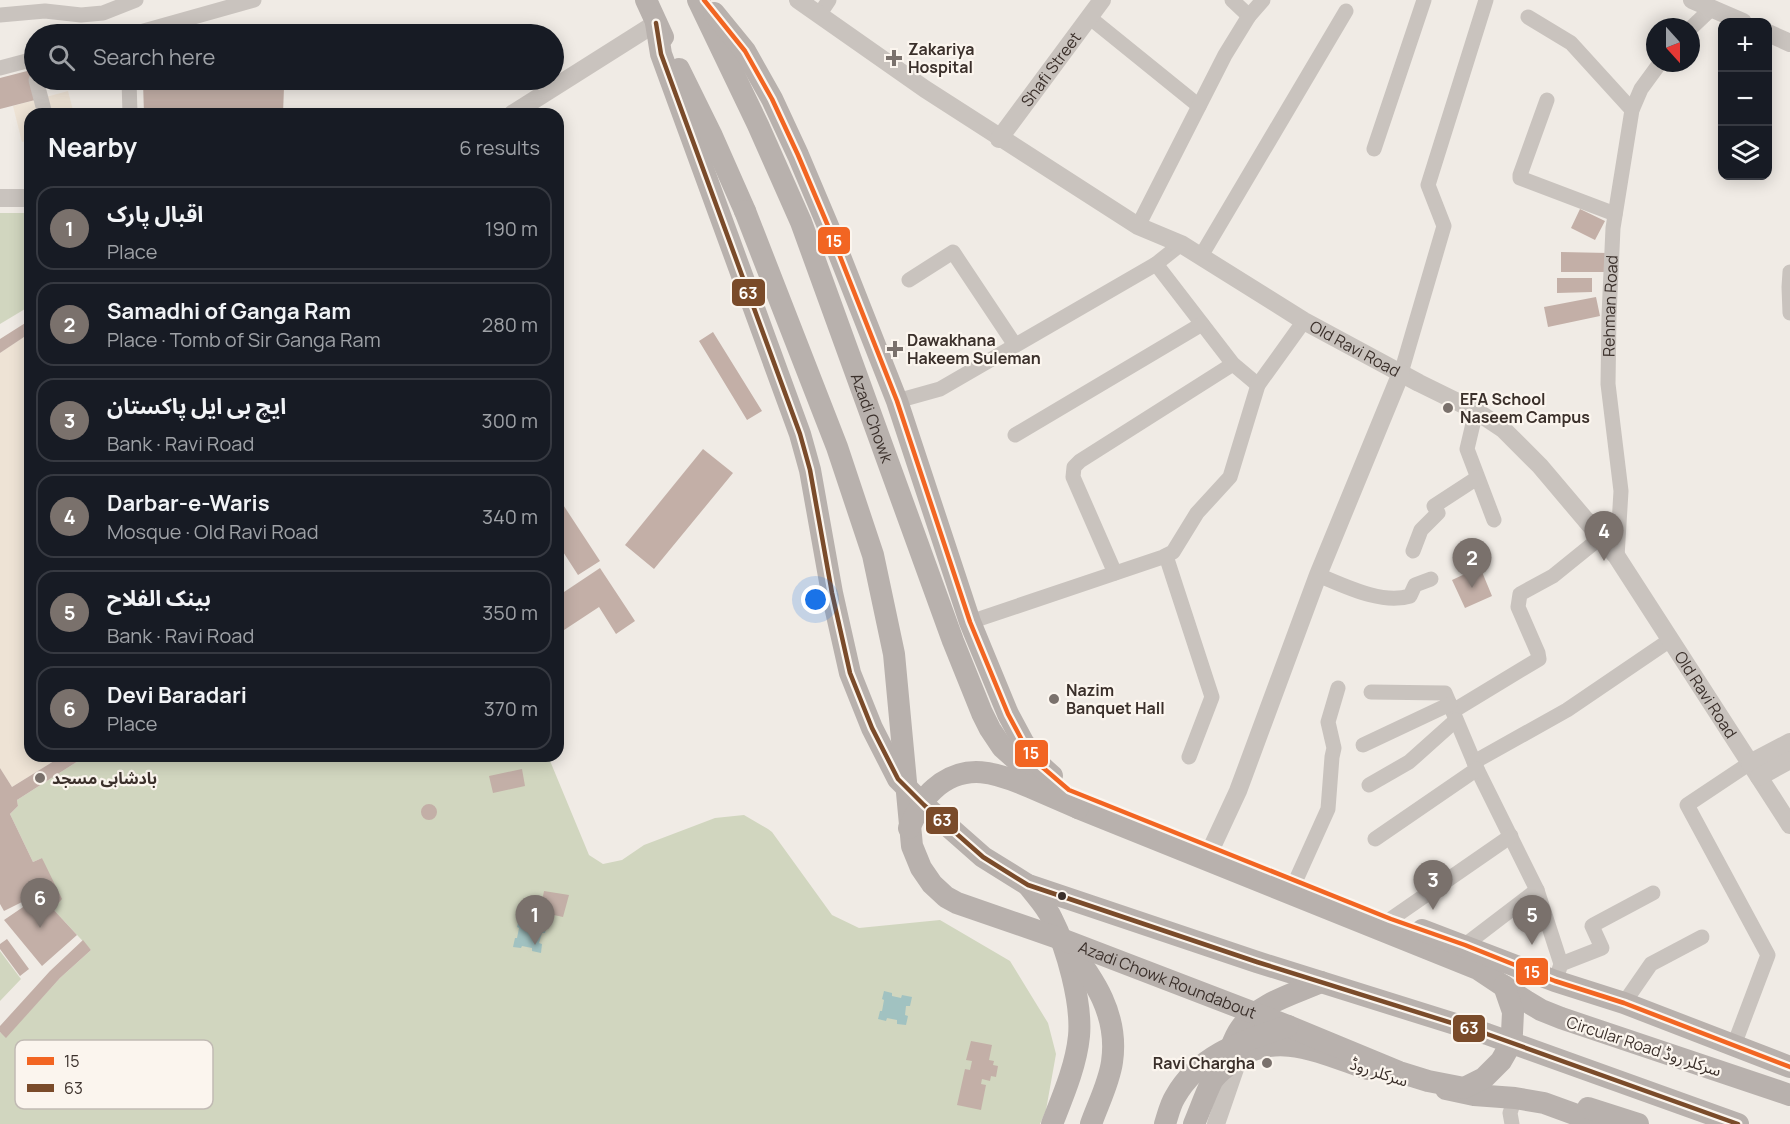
<!DOCTYPE html>
<html lang="en">
<head>
<meta charset="utf-8">
<style>
	body { margin:0; font-family:Manrope,"Noto Sans Arabic",sans-serif; background:#242831; color:#f1f3f6 }
	.controls { position:absolute; right:18px; top:18px; display:grid; overflow:hidden; border-radius:12px; box-shadow:0 3px 15px #0003 }
	.controls button { width:54px; height:54px; display:grid; place-items:center; padding:0; border:0; border-bottom:2px solid #363941; background:#171b24; color:#f1f3f6; font:30px sans-serif }
	.compass { position:absolute; left:1646px; top:18px; width:54px; height:54px; border-radius:50%; background:#171b24; box-shadow:0 3px 15px #0003; rotate:159deg }
	.you { position:absolute; left:816px; top:600px; width:21px; height:21px; margin:-15px; border:4px solid #fff; border-radius:50%; background:#1a73e8; box-shadow:0 0 0 9px #1a73e833 }
	.badge { display:grid; place-items:center; width:39px; height:39px; border-radius:50%; background:#7a716c; color:#fff; font-size:20px; font-weight:700 }
	.pin { position:absolute; translate:-50% -50px; filter:drop-shadow(0 2px 3px #0008) }
	.pin::after { content:''; position:absolute; top:32px; width:21px; height:18px; background:inherit; clip-path:polygon(0 0,100% 0,50% 100%) }
	.list { margin:0; padding:0; list-style:none }
	h2 { display:flex; justify-content:space-between; align-items:center; height:78px; margin:0; padding:0 24px; font-size:26px }
	h2 small { font-size:20px; font-weight:400; color:#9ea1a6 }
	.list li { display:grid; grid-template-columns:39px 1fr auto; gap:18px; align-items:center; box-sizing:border-box; height:84px; margin:0 12px 12px; padding:0 12px; border:2px solid #363941; border-radius:18px }
	.list b { display:block; font-size:22px; white-space:nowrap }
	.list p { margin:0; font-size:20px; white-space:nowrap; color:#9ea1a6 }
	.list em { font-size:20px; font-style:normal; color:#9ea1a6 }
	.icon { flex:none; width:33px; height:33px; fill:none; stroke:currentColor; stroke-width:2; stroke-linecap:round; stroke-linejoin:round }
	.map { position:relative; flex:none; width:1790px; height:1124px; overflow:hidden }
	.search { position:absolute; background:#171b24; box-shadow:0 3px 15px #0003; left:24px; top:24px; width:540px; height:66px; display:flex; align-items:center; gap:15px; box-sizing:border-box; padding:0 21px; border-radius:33px; color:#9ea1a6; font-size:22px }
	.panel { position:absolute; background:#171b24; box-shadow:0 3px 15px #0003; left:24px; top:108px; width:540px; height:654px; border-radius:18px }
	.map>svg:first-child { display:block }
	.green { fill:#d1d6bf }
	.plaza { fill:#eee3d5 }
	.water { fill:#a1c2c1 }
	.building { fill:#c3afa7 }
	.lines { fill:none; stroke-linecap:round; stroke-linejoin:round }
	.minor { stroke:#c9c3be; stroke-width:15 }
	.tertiary { stroke:#c9c3be; stroke-width:18 }
	.primary { stroke:#b8b1ad; stroke-width:22 }
	.primary-bridge { stroke:#b8b1ad; stroke-width:22 }
	.bus-1-casing { stroke:#fbf5ee; stroke-width:9 }
	.bus-2-casing { stroke:#fbf5ee; stroke-width:9 }
	.bus-1 { stroke:#f26522; stroke-width:4.5 }
	.bus-2 { stroke:#7a4b2a; stroke-width:4.5 }
	.poi-dot { fill:#7a716c; stroke:#fbf5ee; stroke-width:2 }
	.bus-dot { fill:#3b302b; stroke:#fbf5ee; stroke-width:2 }
	.labels { text-anchor:middle; stroke-width:4.5; stroke-linejoin:round; paint-order:stroke }
	.poi-label { font-size:16px; font-weight:bold; fill:#3b302b; stroke:#fbf5ee; text-anchor:start }
	.street-label { font-size:16px; fill:#3b302b; stroke:#fbf5ee }
	.key { fill:#fbf5ee; stroke:#c1bab4; stroke-width:1.5 }
	.key-label { font-size:16px; fill:#3b302b }
	.line-badge { stroke:#fbf5ee; stroke-width:2 }
	.badge-label { font-size:16px; text-anchor:middle; font-weight:bold; fill:#fff }
</style>
</head>
<body>
<div class="map">
<svg width="1790" height="1124" viewBox="0 0 1790 1124">
	<rect width="100%" height="100%" fill="#f0ebe5"/>
	<path class="green" d="M0,213H30V306L0,324Z
		M86,756H548L589,855L603,864L622,860L644,845L715,818L744,815L768,829L772,832L832,915L859,928L940,920L1010,961L1048,1023L1056,1054L1046,1110L1040,1124H0V1032L6,1037L60,978L91,950L53,909L42,858L33,862L10,814L18,806L17,800Z
		M0,951L21,979L0,1001Z"/>
	<path class="plaza" d="M68,91L74,114H30V140L22,142L13,106Z
		M30,333V756H62L12,787L0,768V353Z"/>
	<path class="water" d="M519,919L527,920V924L536,925L537,922L547,924L545,933H542L539,943L542,944L541,953L532,951V948L522,946L521,948L513,947L515,938H517L519,928L517,927Z
		M884,991L892,993V996L901,998L902,995L912,997L910,1006H906L905,1015L908,1016L906,1025L897,1024V1020L887,1018L886,1021L878,1019L880,1011H882L884,1000L882,999Z"/>
	<path class="building" d="M31,70L39,99L0,109V78Z
		M143,82L284,87L283,114H144Z
		M1580,209L1605,221L1595,240L1571,228Z
		M1561,252L1608,253V272H1561Z
		M1557,278H1592V292L1557,293Z
		M1596,297L1600,316L1548,327L1544,307Z
		M30,320V333L0,353V339Z
		M713,332L762,411L747,420L699,341Z
		M703,449L733,473L654,569L625,545Z
		M558,497L600,561L578,575L558,544Z
		M1480,567L1492,596L1465,608L1452,580Z
		M600,568L635,621L616,634L599,607L558,634V596Z
		M62,756H86L17,800L18,806L10,814L33,862L42,858L62,899L53,909L77,935L42,966L4,920L26,905L24,901L4,911L0,904V768L12,787Z
		M522,769L525,786L493,793L489,776Z
		M421 812a8 8 0 1 1 16 0a8 8 0 1 1-16 0Z
		M544,891L569,895L563,917L540,912Z
		M7,939L29,969L20,976L0,949V944Z
		M83,940L91,950L60,978L6,1038L0,1032V1026L50,971Z
		M971,1041L992,1045L989,1060L994,1061L993,1065L998,1066L996,1077L991,1076L990,1081L982,1079L981,1084L986,1085L981,1110L957,1105L965,1069L970,1070L972,1061L966,1060Z"/>
	<g class="lines">
		<g class="minor">
			<path d="M1232,0L1249,16"/>
			<path d="M0,15L45,11L81,15L103,13L136,0"/>
			<path d="M819,15L829,0"/>
			<path d="M1089,17L1199,106"/>
			<path d="M1528,17L1571,43L1632,110"/>
			<path d="M1691,28L1711,9"/>
			<path d="M133,34L254,0"/>
			<path d="M0,68L34,59"/>
			<path d="M36,80L45,114"/>
			<path d="M129,80L130,114"/>
			<path d="M1547,100L1520,175V178L1615,214"/>
			<path d="M1374,149L1424,0"/>
			<path d="M1138,226L1225,55L1249,16L1263,0"/>
			<path d="M1201,256L1346,11"/>
			<path d="M1156,264L1233,364L1258,385"/>
			<path d="M1790,272L1789,287L1790,313"/>
			<path d="M909,280L953,252L1015,345"/>
			<path d="M1401,373L1444,226L1428,185L1486,0"/>
			<path d="M897,401L940,389L1156,264L1181,244"/>
			<path d="M1476,411L1467,449L1494,520"/>
			<path d="M1015,435L1202,324"/>
			<path d="M1413,551L1421,530L1438,513L1434,506L1477,478"/>
			<path d="M1166,556L1212,697L1189,757"/>
			<path id="s1" d="M1617,557L1621,491L1608,384L1609,316L1613,228L1632,110L1641,89L1660,63"/>
			<path d="M1115,573L1073,477L1074,467L1080,461L1233,364"/>
			<path d="M1318,575C1345,586 1382,605 1410,596L1415,585L1431,579"/>
			<path d="M970,622L1163,557L1173,552L1197,513L1230,477L1258,385L1304,321"/>
			<path d="M1371,692L1445,693L1477,769L1537,890L1561,964"/>
			<path d="M1453,711L1539,659L1538,653L1518,607L1520,594L1553,576L1600,538"/>
			<path d="M1363,745L1450,704"/>
			<path d="M1474,762L1567,710L1670,640"/>
			<path d="M1369,785L1409,762L1456,720"/>
			<path d="M1375,839L1477,769"/>
			<path d="M1296,880L1328,809L1332,757L1334,748L1328,722L1338,688"/>
			<path d="M1391,919L1511,836"/>
			<path d="M1465,945L1537,890"/>
			<path d="M1558,973L1561,964L1602,948L1592,926L1595,924L1653,893"/>
			<path d="M1624,1003L1651,964L1702,937"/>
			<path d="M1734,1045L1768,955L1687,805L1750,763"/>
			<path d="M1512,1124L1510,1113L1515,1098"/>
		</g>
		<g class="tertiary">
			<path id="s2" d="M798,0L925,89L1138,226L1181,244L1304,321L1419,383L1476,411L1503,429L1540,466L1617,557L1790,825"/>
			<path d="M1692,0L1743,22"/>
			<path d="M1768,33L1790,43"/>
			<path d="M512,114L656,23"/>
			<path id="s3" d="M999,139L1102,0"/>
			<path d="M0,198H30"/>
			<path d="M1750,763L1790,742"/>
			<path d="M1759,777L1790,760"/>
			<path d="M1212,847L1238,791L1318,575L1401,373"/>
			<path d="M1216,1124L1239,1057"/>
		</g>
		<g class="primary">
			<path d="M646,0L663,37"/>
			<path id="s4" d="M698,0L758,125L801,222L953,641L982,713L990,729L1002,747L1032,774L1078,808L1478,969L1526,1001L1541,1010L1561,1018L1790,1095"/>
			<path d="M714,13L745,51L772,99L798,155L828,226L897,401L970,622L1008,714L1023,742L1041,766L1052,776"/>
			<path d="M656,23L661,54L800,434L810,470L832,593L850,673L872,728L898,779L924,805L983,857L1028,885L1257,962L1487,1034L1738,1124"/>
			<path d="M679,69L711,134L745,211"/>
			<path d="M1028,885C1036,896 1047,907 1052,919C1067,948 1082,1003 1079,1036C1076,1066 1063,1096 1052,1124"/>
			<path d="M1422,930L1555,981L1624,1003L1790,1067"/>
			<path d="M1067,944C1094,979 1119,1015 1112,1062C1109,1083 1098,1104 1091,1124"/>
			<path d="M1226,1059C1231,1049 1234,1037 1240,1029C1258,1003 1294,994 1321,982"/>
			<path d="M1446,1089L1474,1095L1515,1098L1544,1103L1602,1124"/>
			<path d="M1588,1108L1638,1124"/>
			<path d="M1194,1124C1200,1110 1205,1095 1212,1081C1217,1073 1225,1068 1232,1062C1275,1028 1323,1054 1368,1069"/>
		</g>
		<g class="primary-bridge">
			<path id="s5" d="M745,211L837,447L873,555L894,654L912,846L921,868L932,884L946,897L957,903L1064,940L1288,1026L1399,1072L1428,1081L1464,1088L1484,1078L1501,1061L1509,1047L1512,1033L1513,1012L1504,986"/>
			<path d="M909,828C916,815 922,799 934,789C965,761 997,773 1030,787C1046,794 1062,801 1078,808"/>
			<path d="M1165,1124C1168,1115 1170,1105 1175,1097C1199,1054 1244,1041 1288,1026"/>
		</g>
		<defs>
			<path id="bus-1" d="M704,0L745,51L772,99L798,155L828,226L897,401L970,622L1008,714L1023,742L1041,766L1069,790L1391,919L1465,945L1555,981L1624,1003L1790,1067"/>
			<path id="bus-2" d="M656,23L661,54L800,434L810,470L832,593L850,673L872,728L898,779L924,805L983,857L1028,885L1257,962L1487,1034L1738,1124"/>
		</defs>
		<use href="#bus-1" class="bus-1-casing"/>
		<use href="#bus-2" class="bus-2-casing"/>
		<use href="#bus-1" class="bus-1"/>
		<use href="#bus-2" class="bus-2"/>
	</g>
	<g class="poi-dot">
		<path d="M891 49h6v6h6v6h-6v6h-6v-6h-6v-6h6z"/>
		<path d="M892 340h6v6h6v6h-6v6h-6v-6h-6v-6h6z"/>
		<circle cx="1448" cy="408" r="6"/>
		<circle cx="1054" cy="699" r="6"/>
		<circle cx="40" cy="778" r="6"/>
		<circle cx="1267" cy="1063" r="6"/>
	</g>
	<circle class="bus-dot" cx="1062" cy="896" r="5"/>
	<g class="labels">
		<g class="poi-label">
			<text x="908" y="55">Zakariya<tspan x="908" dy="18">Hospital</tspan></text>
			<text x="907" y="346">Dawakhana<tspan x="907" dy="18">Hakeem Suleman</tspan></text>
			<text x="1460" y="405">EFA School<tspan x="1460" dy="18">Naseem Campus</tspan></text>
			<text x="1066" y="696">Nazim<tspan x="1066" dy="18">Banquet Hall</tspan></text>
			<text x="52" y="784">بادشاہی مسجد</text>
			<text x="1255" y="1069" text-anchor="end">Ravi Chargha</text>
		</g>
		<g class="street-label">
			<text dy="6" stroke="none"><textPath href="#s3" startOffset="87">Shafi Street</textPath></text>
			<text dy="6" stroke="none"><textPath href="#s1" startOffset="252">Rehman Road</textPath></text>
			<text dy="6" stroke="none"><textPath href="#s2" startOffset="658">Old Ravi Road</textPath></text>
			<text dy="6" stroke="none"><textPath href="#s4" startOffset="453">Azadi Chowk</textPath></text>
			<text dy="6" stroke="none"><textPath href="#s2" startOffset="1162">Old Ravi Road</textPath></text>
			<text dy="6" stroke="none"><textPath href="#s5" startOffset="960">Azadi Chowk Roundabout</textPath></text>
			<text transform="translate(1644 1046) rotate(18)" y="6">Circular Road سرکلر روڈ</text>
			<text transform="translate(1379 1072) rotate(18)" y="6">سرکلر روڈ</text>
		</g>
	</g>
	<rect x="15" y="1040" width="198" height="69" rx="9" class="key"/>
	<rect x="27" y="1057" width="27" height="8" fill="#f26522"/>
	<rect x="27" y="1084" width="27" height="8" fill="#7a4b2a"/>
	<g class="key-label">
		<text x="64" y="1067">15</text>
		<text x="64" y="1094">63</text>
	</g>
	<g class="line-badge">
		<rect x="817" y="226" width="34" height="29" rx="6" fill="#f26522"/>
		<rect x="731" y="278" width="35" height="29" rx="6" fill="#7a4b2a"/>
		<rect x="1014" y="739" width="35" height="29" rx="6" fill="#f26522"/>
		<rect x="925" y="806" width="34" height="29" rx="6" fill="#7a4b2a"/>
		<rect x="1515" y="957" width="34" height="29" rx="6" fill="#f26522"/>
		<rect x="1452" y="1014" width="34" height="29" rx="6" fill="#7a4b2a"/>
	</g>
	<g class="badge-label">
		<text x="834" y="247">15</text>
		<text x="748" y="299">63</text>
		<text x="1031" y="759">15</text>
		<text x="942" y="826">63</text>
		<text x="1532" y="978">15</text>
		<text x="1469" y="1034">63</text>
	</g>
</svg>
<div class="controls">
<button>+</button>
<button>−</button>
<button><svg class="icon" aria-label="layers" viewBox="0 0 24 24"><path d="M12 4l9 5-9 5-9-5zM3 14l9 5 9-5"/></svg></button>
</div>
<svg class="compass" viewBox="-18 -18 36 36"><path d="M0-13l5 13h-10z" fill="#e53935"/><path d="M0 13l5-13h-10z" fill="#9ea1a6"/></svg>
<div class="you"></div>
<div class="pin badge" style="left:535px;top:945px">1</div>
<div class="pin badge" style="left:1472px;top:588px">2</div>
<div class="pin badge" style="left:1433px;top:910px">3</div>
<div class="pin badge" style="left:1604px;top:561px">4</div>
<div class="pin badge" style="left:1532px;top:945px">5</div>
<div class="pin badge" style="left:40px;top:928px">6</div>
<div class="search"><svg class="icon" aria-label="search" viewBox="0 0 24 24"><circle cx="10" cy="10" r="6"/><path d="M15 15l6 6"/></svg>Search here</div>
<section class="panel">
<h2>Nearby<small>6 results</small></h2>
<ul class="list">
<li><span class="badge">1</span><div><b>اقبال پارک</b><p>Place</p></div><em>190 m</em></li>
<li><span class="badge">2</span><div><b>Samadhi of Ganga Ram</b><p>Place · Tomb of Sir Ganga Ram</p></div><em>280 m</em></li>
<li><span class="badge">3</span><div><b>ایچ بی ایل پاکستان</b><p>Bank · Ravi Road</p></div><em>300 m</em></li>
<li><span class="badge">4</span><div><b>Darbar-e-Waris</b><p>Mosque · Old Ravi Road</p></div><em>340 m</em></li>
<li><span class="badge">5</span><div><b>بینک الفلاح</b><p>Bank · Ravi Road</p></div><em>350 m</em></li>
<li><span class="badge">6</span><div><b>Devi Baradari</b><p>Place</p></div><em>370 m</em></li>
</ul>
</section>
</div>
</body>
</html>
